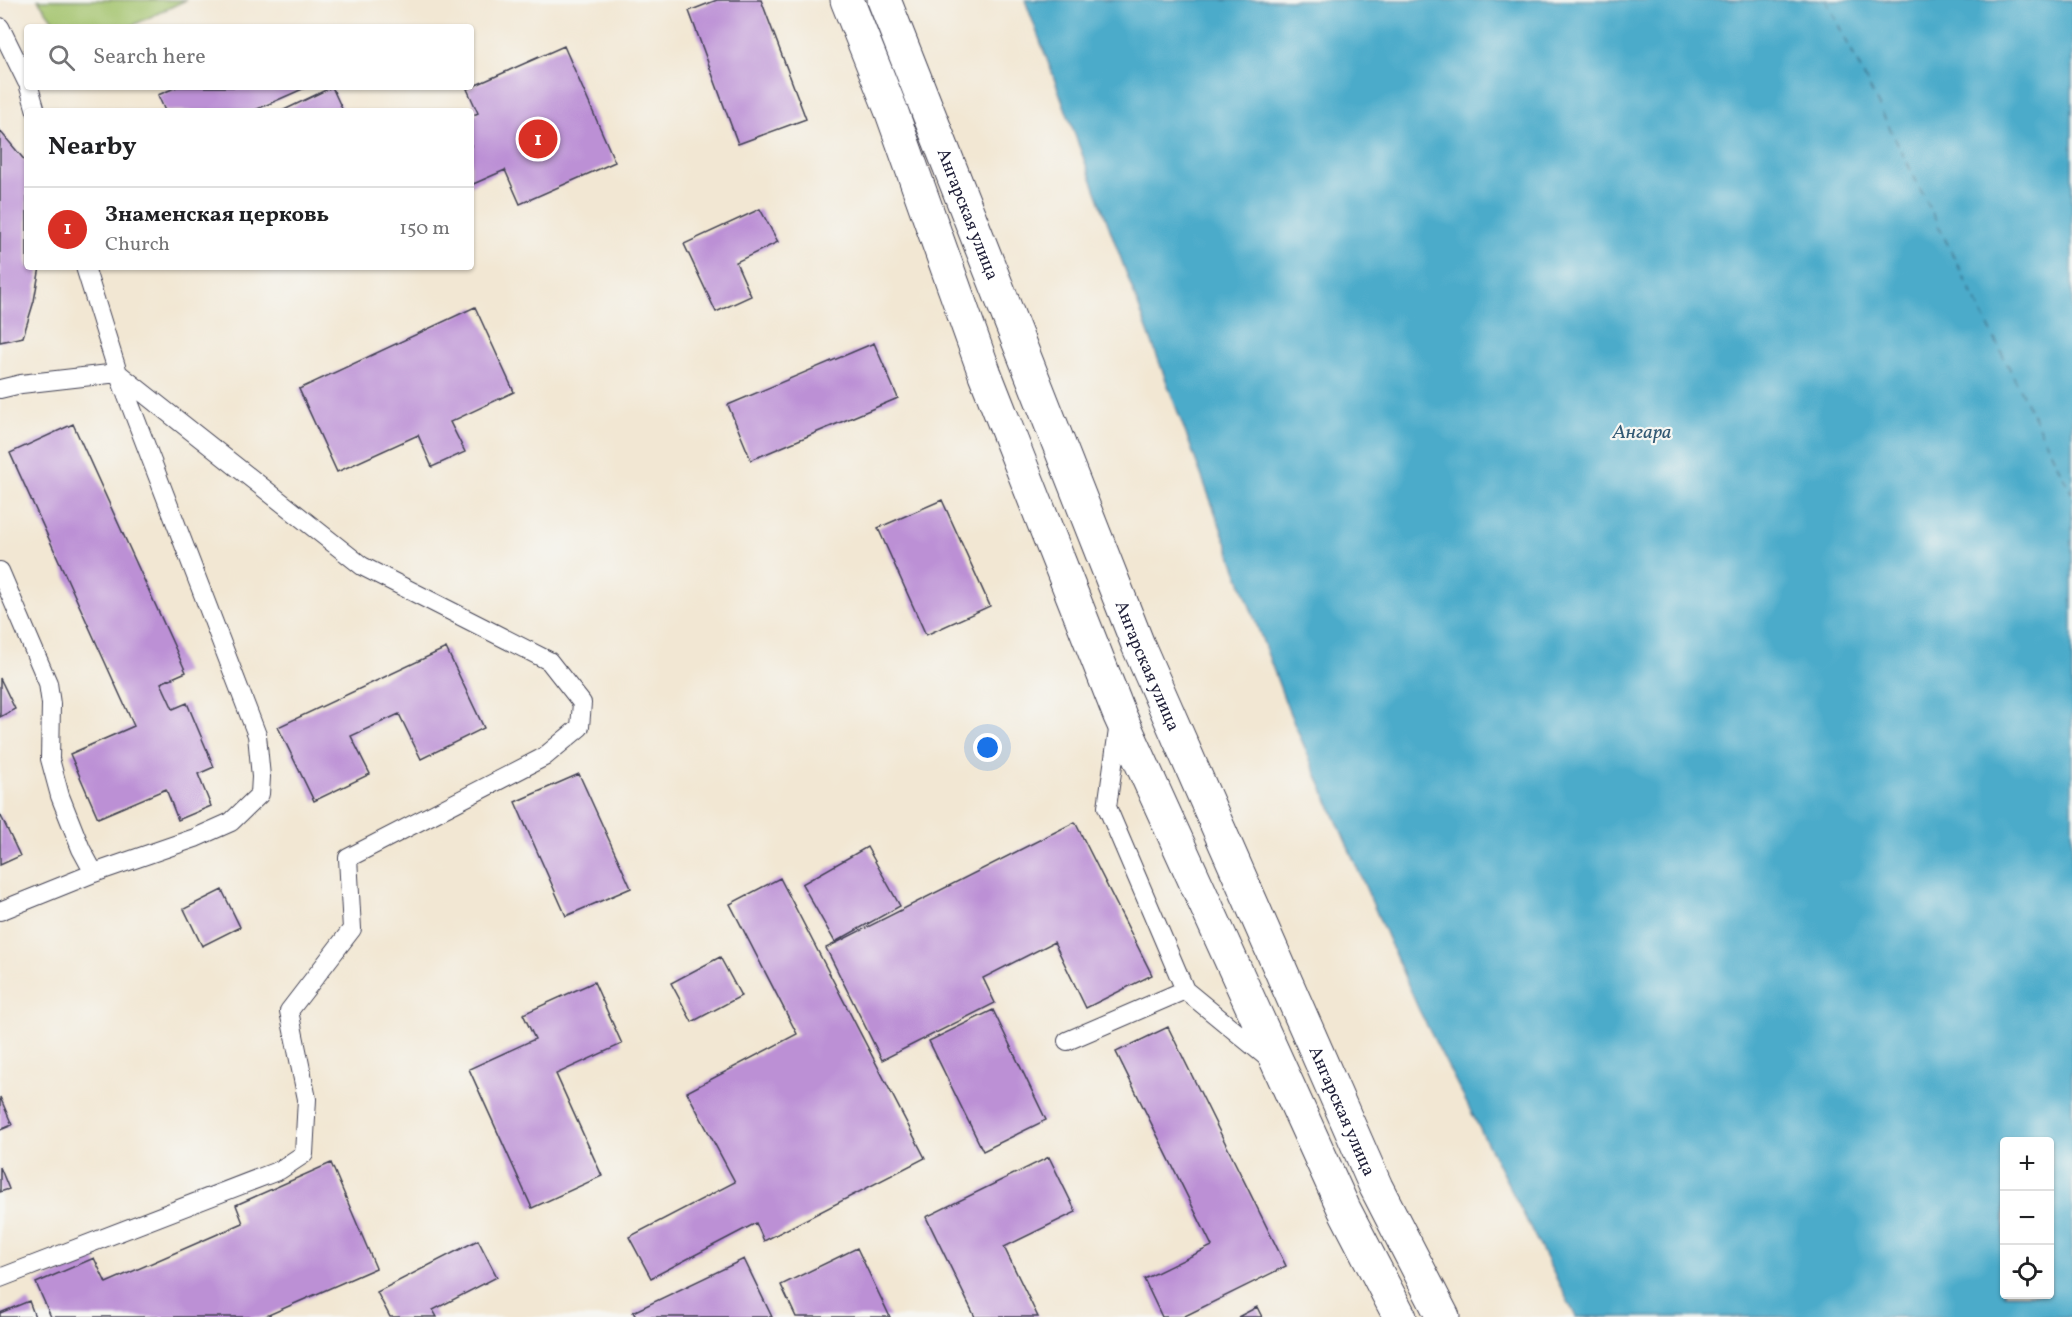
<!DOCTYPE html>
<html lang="en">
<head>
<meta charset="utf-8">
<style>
	body { margin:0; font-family:Vollkorn,serif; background:#f6f6f6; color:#202124 }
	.controls { position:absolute; right:18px; bottom:18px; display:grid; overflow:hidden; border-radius:6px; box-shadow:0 2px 4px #0004 }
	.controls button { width:54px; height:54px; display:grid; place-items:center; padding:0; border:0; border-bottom:2px solid #e0e0e0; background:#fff; color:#202124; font:30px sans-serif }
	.you { position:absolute; left:988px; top:748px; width:21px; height:21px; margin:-15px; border:4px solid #fff; border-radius:50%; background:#1a73e8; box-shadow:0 0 0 9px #1a73e833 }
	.badge { display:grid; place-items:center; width:39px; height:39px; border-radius:50%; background:#d93025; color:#fff; font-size:20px; font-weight:700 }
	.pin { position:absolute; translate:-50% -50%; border:3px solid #fff; box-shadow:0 2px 6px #0006 }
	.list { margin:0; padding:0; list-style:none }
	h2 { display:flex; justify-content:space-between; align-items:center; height:78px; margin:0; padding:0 24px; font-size:26px }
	h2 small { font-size:20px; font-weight:400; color:#757577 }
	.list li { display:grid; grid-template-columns:39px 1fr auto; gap:18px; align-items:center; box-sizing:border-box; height:84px; padding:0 24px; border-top:2px solid #e0e0e0 }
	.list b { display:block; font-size:22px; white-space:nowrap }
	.list p { margin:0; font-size:20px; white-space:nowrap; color:#757577 }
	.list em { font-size:20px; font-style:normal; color:#757577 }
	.icon { flex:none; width:33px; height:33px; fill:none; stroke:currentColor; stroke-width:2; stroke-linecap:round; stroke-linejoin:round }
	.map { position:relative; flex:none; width:2072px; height:1317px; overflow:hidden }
	.search { position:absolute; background:#fff; box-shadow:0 2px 4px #0004; left:24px; top:24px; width:450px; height:66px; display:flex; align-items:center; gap:15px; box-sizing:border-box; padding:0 21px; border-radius:6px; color:#757577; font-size:22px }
	.panel { position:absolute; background:#fff; box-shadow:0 2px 4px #0004; left:24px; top:108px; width:450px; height:162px; border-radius:6px }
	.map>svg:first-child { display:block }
	.green { fill:#a3c36c; stroke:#627254; stroke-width:1.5 }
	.water { fill:#4babca; stroke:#366682; stroke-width:1.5; fill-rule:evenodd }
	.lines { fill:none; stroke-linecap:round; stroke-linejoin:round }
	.ferry { stroke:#325974; stroke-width:1.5; stroke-dasharray:8 6; stroke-linecap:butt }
	.building { fill:#bc90d5 }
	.lane-casing { stroke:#414052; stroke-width:20 }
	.primary-casing { stroke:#414052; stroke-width:35 }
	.lane { stroke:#fff; stroke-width:18 }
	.primary { stroke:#fff; stroke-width:33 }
	.labels { text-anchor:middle; stroke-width:4.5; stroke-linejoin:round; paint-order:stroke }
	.street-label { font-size:18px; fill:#22223b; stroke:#f6f6f2 }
	.water-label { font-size:20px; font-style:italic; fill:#325974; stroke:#f6f6f2 }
</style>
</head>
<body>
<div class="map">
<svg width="2072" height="1317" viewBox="0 0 2072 1317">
	<rect width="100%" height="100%" fill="#f6f6f2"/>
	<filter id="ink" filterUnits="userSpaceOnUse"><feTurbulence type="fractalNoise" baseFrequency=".0167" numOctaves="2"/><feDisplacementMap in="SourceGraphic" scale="12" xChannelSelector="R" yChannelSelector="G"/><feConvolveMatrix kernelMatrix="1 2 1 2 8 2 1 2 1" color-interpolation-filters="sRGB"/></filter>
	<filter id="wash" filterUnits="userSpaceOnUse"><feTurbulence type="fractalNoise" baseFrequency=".008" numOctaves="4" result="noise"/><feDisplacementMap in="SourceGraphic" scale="24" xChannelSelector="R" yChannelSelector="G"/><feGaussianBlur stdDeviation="1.35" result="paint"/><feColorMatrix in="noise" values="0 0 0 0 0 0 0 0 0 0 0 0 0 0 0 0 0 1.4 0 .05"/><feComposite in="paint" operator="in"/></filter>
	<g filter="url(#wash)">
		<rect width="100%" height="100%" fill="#f2e7d3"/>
		<path class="green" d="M38,0H186L129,27H58Z"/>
		<path class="water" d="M1025,0H2072V1317H1576L1419,1010L1288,709ZM2004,1142H2050V1294H2004Z"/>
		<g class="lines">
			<path class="ferry" d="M1826,0L2072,494"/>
		</g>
		<g id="blocks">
			<path class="building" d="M717,0H761L806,119L738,144L689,11Z
				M564,46L615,162L520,204L505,170L471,185V116L478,113L467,89Z
				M177,87H307L253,111H165L158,95Z
				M332,87L343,111H282Z
				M0,131L27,163V267H40L34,301L23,337L0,342Z
				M760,209L778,242L736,262L751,296L716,312L684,244Z
				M475,307L514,392L450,422L465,452L432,467L418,435L337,472L299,389Z
				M874,343L898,398L751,460L728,405Z
				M73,424L186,672L161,683L173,709L187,703L214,767L198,774L211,806L178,820L166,789L98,818L70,754L134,726L10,453Z
				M942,500L990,606L926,635L878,528Z
				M446,648L484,728L421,759L399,714L351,736L370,774L314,801L278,727Z
				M0,678L15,709L0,717Z
				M579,774L631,888L566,916L515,802Z
				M0,814L20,856L0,865Z
				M1075,822L1152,975L1086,1008L1054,942L983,978L995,1003L882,1060L826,948Z
				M867,847L900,906L835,942L802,884Z
				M780,878L925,1158L764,1241L756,1223L651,1278L629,1237L735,1182L687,1092L797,1034L730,904Z
				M222,890L240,927L202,946L184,909Z
				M720,957L741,996L692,1022L671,983Z
				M594,982L622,1044L556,1074L602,1176L532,1208L469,1069L535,1039L523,1014Z
				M993,1010L1046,1120L983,1151L929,1041Z
				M1168,1027L1286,1266L1183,1317H1162L1144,1279L1212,1246L1116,1052Z
				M0,1097L12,1125L0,1130Z
				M1049,1157L1076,1212L1004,1247L1038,1317H975L926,1217Z
				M331,1163L376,1268L264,1317H51L36,1283L94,1258L106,1283L243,1223L236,1205Z
				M0,1167L9,1189L0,1192Z
				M478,1240L497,1277L433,1310L437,1317H390L377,1292Z
				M857,1248L890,1317H796L781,1285Z
				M744,1259L772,1317H636L633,1312Z
				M29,1301L35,1317H0V1313Z
				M1257,1307L1262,1317H1238Z"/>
		</g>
	</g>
	<g filter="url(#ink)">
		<use href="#blocks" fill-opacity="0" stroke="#414052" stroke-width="1.5"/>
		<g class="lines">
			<defs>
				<path id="lane" d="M0,27L27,82
					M29,87L36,111
					M0,389L21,384L118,373L362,566L549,661L582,703L580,727L544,757L348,858L352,929L289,1011L307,1099L304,1154L280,1170L0,1278
					M0,571L48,683L51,704L50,759L60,796L81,849L94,873
					M1119,723L1107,807L1185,990L1269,1059
					M0,911L94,873L195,838L231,822L260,794L261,777L257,735L118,373L85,267
					M1067,1041L1185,990"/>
				<g id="primary">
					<path d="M847,0L891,110L985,374L1120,716L1344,1209L1400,1317"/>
					<path id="s1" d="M884,0L1138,645L1376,1187L1443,1317"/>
				</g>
			</defs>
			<use href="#lane" class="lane-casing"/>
			<use href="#primary" class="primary-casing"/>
			<use href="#lane" class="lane"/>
			<use href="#primary" class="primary"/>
		</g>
	</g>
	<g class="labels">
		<g class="street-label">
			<text dy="6" stroke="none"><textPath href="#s1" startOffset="230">Ангарская улица</textPath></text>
			<text dy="6" stroke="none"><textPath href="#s1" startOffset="716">Ангарская улица</textPath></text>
			<text dy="6" stroke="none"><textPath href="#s1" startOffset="1202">Ангарская улица</textPath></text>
		</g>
		<g class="water-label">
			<text x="1642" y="438">Ангара</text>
		</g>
	</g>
</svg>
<div class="controls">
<button>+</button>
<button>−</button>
<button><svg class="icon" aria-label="locate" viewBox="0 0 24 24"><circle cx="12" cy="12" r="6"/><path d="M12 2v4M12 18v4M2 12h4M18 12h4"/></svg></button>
</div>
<div class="you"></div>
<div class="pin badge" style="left:538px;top:139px">1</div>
<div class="search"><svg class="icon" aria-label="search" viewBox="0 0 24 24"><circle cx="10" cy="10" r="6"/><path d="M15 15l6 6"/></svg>Search here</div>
<section class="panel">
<h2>Nearby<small></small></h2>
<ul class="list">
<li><span class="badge">1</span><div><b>Знаменская церковь</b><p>Church</p></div><em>150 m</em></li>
</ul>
</section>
</div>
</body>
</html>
